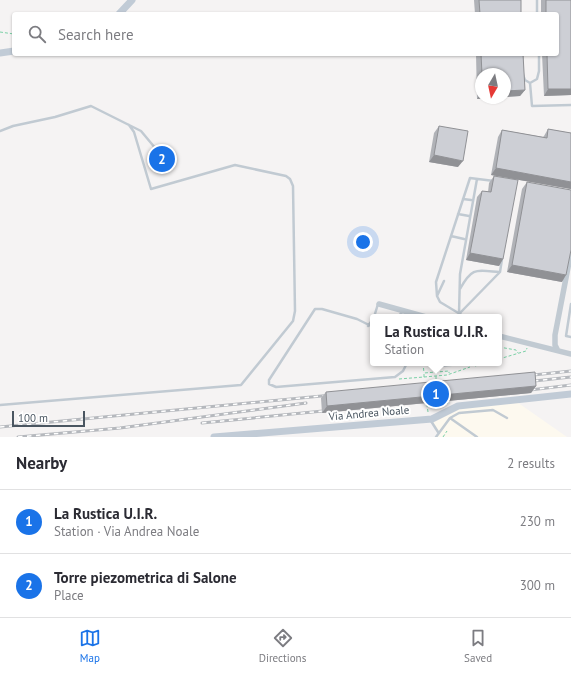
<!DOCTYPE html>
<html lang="en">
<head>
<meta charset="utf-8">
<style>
	body { margin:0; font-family:"PT Sans",sans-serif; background:#f2f2f3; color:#2b2b33 }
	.compass { position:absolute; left:475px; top:68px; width:36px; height:36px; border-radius:50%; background:#fff; box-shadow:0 1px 3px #0004; rotate:189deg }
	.scale { position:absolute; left:12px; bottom:10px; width:73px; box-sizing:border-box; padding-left:4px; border:2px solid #4a5661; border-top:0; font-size:11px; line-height:14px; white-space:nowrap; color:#4a5661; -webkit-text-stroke:3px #fff; paint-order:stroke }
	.you { position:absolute; left:363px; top:242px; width:14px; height:14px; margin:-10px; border:3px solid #fff; border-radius:50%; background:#1a73e8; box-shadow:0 0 0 6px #1a73e833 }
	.badge { display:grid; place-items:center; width:26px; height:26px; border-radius:50%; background:#1a73e8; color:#fff; font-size:13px; font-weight:700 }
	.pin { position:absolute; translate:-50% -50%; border:2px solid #fff; box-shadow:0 1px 4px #0006 }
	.popup { position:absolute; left:370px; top:314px; width:132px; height:52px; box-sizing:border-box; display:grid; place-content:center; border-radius:4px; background:#fff; filter:drop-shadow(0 1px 3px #0005); font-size:13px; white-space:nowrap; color:#7c7c81 }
	.popup b { font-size:15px; color:#2b2b33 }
	.popup::after { content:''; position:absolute; left:50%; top:100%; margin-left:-8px; border:8px solid transparent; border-top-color:#fff }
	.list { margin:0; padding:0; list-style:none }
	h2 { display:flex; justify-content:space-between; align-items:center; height:52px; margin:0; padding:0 16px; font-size:17px }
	h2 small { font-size:13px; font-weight:400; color:#7c7c81 }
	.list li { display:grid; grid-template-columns:26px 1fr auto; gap:12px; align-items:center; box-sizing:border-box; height:64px; padding:0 16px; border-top:1px solid #e1e1e2 }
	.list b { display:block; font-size:15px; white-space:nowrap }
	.list p { margin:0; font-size:13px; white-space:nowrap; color:#7c7c81 }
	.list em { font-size:13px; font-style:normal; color:#7c7c81 }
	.icon { flex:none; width:22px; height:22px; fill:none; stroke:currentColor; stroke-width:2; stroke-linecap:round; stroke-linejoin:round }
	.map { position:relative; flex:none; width:571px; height:437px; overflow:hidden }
	.search { position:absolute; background:#fff; box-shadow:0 1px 3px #0004; left:12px; right:12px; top:12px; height:44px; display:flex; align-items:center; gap:10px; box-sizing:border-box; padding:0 14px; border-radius:4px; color:#7c7c81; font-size:15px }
	.sheet { height:180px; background:#fff }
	nav { display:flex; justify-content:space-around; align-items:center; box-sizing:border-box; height:56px; border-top:1px solid #e1e1e2; background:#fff; font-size:11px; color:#7c7c81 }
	nav a { display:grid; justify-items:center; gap:2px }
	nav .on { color:#1a73e8 }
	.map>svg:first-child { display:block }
	.commercial { fill:#fdf9ef }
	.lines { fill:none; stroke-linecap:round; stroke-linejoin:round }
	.path { stroke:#7ad0a6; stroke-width:1; stroke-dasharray:3 2; stroke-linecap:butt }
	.lane { stroke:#c1cad2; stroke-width:2.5 }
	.street { stroke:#c1cad2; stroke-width:5.5 }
	.secondary { stroke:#c1cbd6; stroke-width:7 }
	.rail-casing { stroke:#b5b8bd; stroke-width:3 }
	.rail { stroke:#fff; stroke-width:1.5; stroke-dasharray:4.5; stroke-linecap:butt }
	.path-bridge { stroke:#7ad0a6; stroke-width:1; stroke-dasharray:3 2; stroke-linecap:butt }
	.wall { fill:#b0b2b7 }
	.shaded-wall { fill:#909195 }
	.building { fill:#cdcfd5; stroke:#909195 }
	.labels { text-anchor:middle; stroke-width:4; stroke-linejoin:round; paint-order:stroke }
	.street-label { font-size:11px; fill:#4a5661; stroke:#fff }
</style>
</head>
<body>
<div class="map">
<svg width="571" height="437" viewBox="0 0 571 437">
	<rect width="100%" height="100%" fill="#f5f3f3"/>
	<path class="commercial" d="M514,400L567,437H437L438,432L429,419L451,408Z"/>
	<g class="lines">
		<path class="path" d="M0,32L14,34
			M499,347L516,350L518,353
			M499,359L526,351L527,348
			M423,363L424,373
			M475,366L485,363
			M424,377L447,375L470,367
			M399,379L424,377V373L449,371V373
			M428,412L427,405L450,403
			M443,437L447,431"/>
		<path class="lane" d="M537,0V14
			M523,75L525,80L530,83
			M530,83L532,106L571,105
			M530,83L537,79L539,71V54
			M0,131L13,126L55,117L91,106L141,131L156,149
			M477,179L460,274L459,314L500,272L502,259
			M463,199L471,200
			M458,214L469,216
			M451,236L464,239
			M444,281L437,296L440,302L465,317
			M460,289C472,267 476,270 499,272
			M437,296L436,282L470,178L494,181
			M571,304L566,336L571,337
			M374,317L378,304
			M398,317L403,311
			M368,326L373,319
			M373,327L357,319L322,309H315L269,380V384L276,387L395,377L403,371L407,363
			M434,363L438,366L472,363
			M0,405L241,385L293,321L295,311L293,186L290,179L286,176L235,165L151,189L134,132L129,125
			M450,418L477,437
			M431,421L438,432
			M436,437L450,418L459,413L493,410L507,418"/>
		<path class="street" d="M379,304L426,317
			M499,336L571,354
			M557,349L555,345V335L571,252"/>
		<path class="secondary" d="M119,14L132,0
			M0,53L14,51
			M214,437L432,419L458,406L571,394"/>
		<defs>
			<path id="rail" d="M524,376L571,371
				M525,382L571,377
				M522,391L571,385
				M202,423L333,410
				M0,427L332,395
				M18,437L120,428L306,403"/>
		</defs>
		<use href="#rail" class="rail-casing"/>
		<use href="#rail" class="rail"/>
		<path class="path-bridge" d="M436,376V381"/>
	</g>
	<path class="wall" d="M474,0H521V14H475Z
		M541,0H571V95L544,96L542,54H557V14H541Z
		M476,54H523L525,90L520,96L505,97V74H481V98H489L477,99Z
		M439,126L458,167L429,162L434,133Z
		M548,129L571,133V189L491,175L498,137L502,130L543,137L544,136Z
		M161,154L164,162L161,163L158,160L159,157Z
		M494,176L503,259L499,266L466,260L477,197L482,191L488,192L489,183Z
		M527,182L562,282L507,272L522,189Z
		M536,386L531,393L322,413L321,398L326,392Z"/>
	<path class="shaded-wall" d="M548,89H571V95L544,96Z
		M525,90L520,96L505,97V91Z
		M481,93V98H489L477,99Z
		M434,155L463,161L458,167L429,162Z
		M166,158L164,162L161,163L163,159Z
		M496,168L571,182V189L491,175Z
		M470,253L503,259L499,266L466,260Z
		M512,265L566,275L562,282L507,272Z
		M536,386L531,393L322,413L327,406Z"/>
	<path class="building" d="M479,0H521V14H480Z
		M546,0H571V89H548L547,54H557V14H546Z
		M481,54H523L525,90L505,91V74H482Z
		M439,126L468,131L463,161L434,155Z
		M548,129L571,133V182L496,168L502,130L547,138Z
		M165,153L167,155L166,158L163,159L161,157V154Z
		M494,176L518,180L503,259L470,253L482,191L491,192Z
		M527,182L571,190V250L566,275L512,265Z
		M535,372L536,386L327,406L326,392Z"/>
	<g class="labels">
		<g class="street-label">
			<text transform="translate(369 413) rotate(-5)" y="4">Via Andrea Noale</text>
		</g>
	</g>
</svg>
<svg class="compass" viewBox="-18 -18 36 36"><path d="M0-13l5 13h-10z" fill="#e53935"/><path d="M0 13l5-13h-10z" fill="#7c7c81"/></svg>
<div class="scale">100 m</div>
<div class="you"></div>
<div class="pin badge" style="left:436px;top:394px">1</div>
<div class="popup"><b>La Rustica U.I.R.</b>Station</div>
<div class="pin badge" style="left:162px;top:159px">2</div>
<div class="search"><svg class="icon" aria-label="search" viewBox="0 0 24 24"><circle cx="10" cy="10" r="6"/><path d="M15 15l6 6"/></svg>Search here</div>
</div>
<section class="sheet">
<h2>Nearby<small>2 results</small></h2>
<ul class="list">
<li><span class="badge">1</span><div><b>La Rustica U.I.R.</b><p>Station · Via Andrea Noale</p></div><em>230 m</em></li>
<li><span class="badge">2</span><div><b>Torre piezometrica di Salone</b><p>Place</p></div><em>300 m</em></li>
</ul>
</section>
<nav>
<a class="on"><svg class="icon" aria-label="map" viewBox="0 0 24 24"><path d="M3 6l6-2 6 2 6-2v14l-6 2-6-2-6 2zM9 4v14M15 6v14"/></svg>Map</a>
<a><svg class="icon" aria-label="directions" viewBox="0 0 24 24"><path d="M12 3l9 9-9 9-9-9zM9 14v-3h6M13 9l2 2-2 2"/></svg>Directions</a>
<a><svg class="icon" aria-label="saved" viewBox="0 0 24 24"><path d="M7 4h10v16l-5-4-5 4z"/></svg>Saved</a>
</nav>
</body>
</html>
